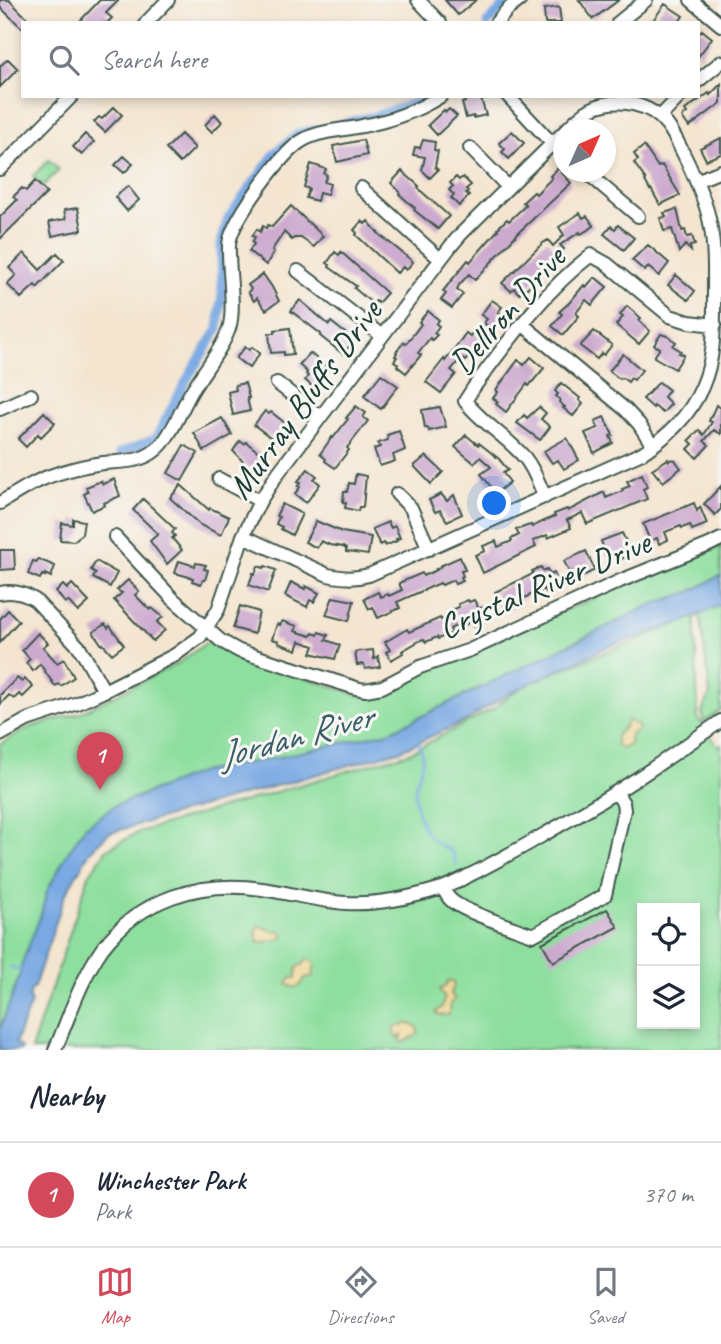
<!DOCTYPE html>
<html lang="en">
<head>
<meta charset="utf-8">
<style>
	body { margin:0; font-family:Caveat,sans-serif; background:#f2f2f3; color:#1f2937 }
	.controls { position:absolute; right:21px; bottom:21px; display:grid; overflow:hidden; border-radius:0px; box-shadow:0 4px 10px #0003 }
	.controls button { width:63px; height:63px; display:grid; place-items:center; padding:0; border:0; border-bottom:2px solid #e0e1e3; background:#fff; color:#1f2937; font:35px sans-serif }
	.compass { position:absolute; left:553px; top:119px; width:63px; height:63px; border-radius:50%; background:#fff; box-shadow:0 4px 10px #0003; rotate:45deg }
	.you { position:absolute; left:495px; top:504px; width:24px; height:24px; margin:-18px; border:5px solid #fff; border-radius:50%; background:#1a73e8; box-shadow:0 0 0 10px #1a73e833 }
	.badge { display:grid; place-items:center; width:46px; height:46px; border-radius:50%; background:#d1495b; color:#fff; font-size:23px; font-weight:700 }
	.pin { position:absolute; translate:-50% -58px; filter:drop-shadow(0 2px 4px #0008) }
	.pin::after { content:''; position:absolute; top:37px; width:24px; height:21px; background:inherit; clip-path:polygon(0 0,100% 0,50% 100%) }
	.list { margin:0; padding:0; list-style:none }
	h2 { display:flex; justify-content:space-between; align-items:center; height:91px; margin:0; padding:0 28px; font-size:30px }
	h2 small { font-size:23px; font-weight:400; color:#747a83 }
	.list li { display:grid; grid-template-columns:46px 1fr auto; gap:21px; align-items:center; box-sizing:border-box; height:105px; padding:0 28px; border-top:2px solid #e0e1e3 }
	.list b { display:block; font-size:26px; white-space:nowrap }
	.list p { margin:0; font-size:23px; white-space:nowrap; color:#747a83 }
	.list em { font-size:23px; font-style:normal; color:#747a83 }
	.icon { flex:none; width:38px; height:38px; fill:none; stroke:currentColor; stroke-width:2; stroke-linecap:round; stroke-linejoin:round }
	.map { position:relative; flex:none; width:721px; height:1050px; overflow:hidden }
	.search { position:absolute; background:#fff; box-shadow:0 4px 10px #0003; left:21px; right:21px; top:21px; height:77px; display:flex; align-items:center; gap:18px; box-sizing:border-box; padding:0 24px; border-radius:0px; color:#747a83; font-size:26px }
	.sheet { height:196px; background:#fff }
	nav { display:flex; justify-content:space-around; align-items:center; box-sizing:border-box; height:98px; border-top:2px solid #e0e1e3; background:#fff; font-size:19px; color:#747a83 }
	nav a { display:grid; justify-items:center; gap:4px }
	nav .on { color:#d1495b }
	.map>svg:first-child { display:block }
	.green { fill:#8edf9f; stroke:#568e6a; stroke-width:2; fill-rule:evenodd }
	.sand { fill:#eeda9e; stroke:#868c69; stroke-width:2 }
	.water { fill:#79a9e3; stroke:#4c738c; stroke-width:2 }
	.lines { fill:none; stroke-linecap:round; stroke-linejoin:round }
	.stream { stroke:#79a9e3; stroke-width:2.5 }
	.canal { stroke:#79a9e3; stroke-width:9 }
	.building { fill:#ccaacf }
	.minor-casing { stroke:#3f564b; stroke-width:16 }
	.minor { stroke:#fff; stroke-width:12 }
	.labels { text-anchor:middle; stroke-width:6; stroke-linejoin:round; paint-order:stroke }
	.street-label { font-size:35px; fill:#1f3d34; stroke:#f6f6f2 }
	.water-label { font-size:37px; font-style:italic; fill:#3a5d69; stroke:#f6f6f2 }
</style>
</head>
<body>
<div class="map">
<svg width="721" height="1050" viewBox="0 0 721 1050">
	<rect width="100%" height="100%" fill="#f6f6f2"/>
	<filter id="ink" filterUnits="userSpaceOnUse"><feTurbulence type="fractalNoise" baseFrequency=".0143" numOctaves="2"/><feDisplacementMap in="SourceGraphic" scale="14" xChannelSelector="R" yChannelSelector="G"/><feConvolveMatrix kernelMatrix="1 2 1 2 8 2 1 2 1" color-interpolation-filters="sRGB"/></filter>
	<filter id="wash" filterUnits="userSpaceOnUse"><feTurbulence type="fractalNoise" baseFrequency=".00686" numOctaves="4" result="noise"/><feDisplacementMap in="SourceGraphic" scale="28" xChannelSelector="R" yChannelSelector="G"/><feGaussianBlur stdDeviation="1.57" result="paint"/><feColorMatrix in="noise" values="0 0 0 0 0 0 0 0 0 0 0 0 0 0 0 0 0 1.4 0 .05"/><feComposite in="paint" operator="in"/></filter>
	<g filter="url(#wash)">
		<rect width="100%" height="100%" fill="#f4e5d0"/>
		<path class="green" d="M49,160L59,170L43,186L33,176Z
			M721,546V710L704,723L702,712L710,694L701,621L692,603L444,713L86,840L0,1050V744L30,727L80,713L177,664L206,643L213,644L231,653L318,682L359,695L372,696L389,691L430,669L599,596Z
			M695,617L698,718L718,746L721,744V1050H31L89,875L107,849L139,832L409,753L491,710L527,683ZM642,908H695V1024H642Z"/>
		<path class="sand" d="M628,720L631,721L633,724L638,725L639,729L631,734L630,744L622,749L616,744V736L625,726Z
			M259,926L274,931H281L284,937C275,942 268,940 259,943L257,940L258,935L255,932Z
			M307,959L316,964L314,969L313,976L305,978C301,986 298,990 288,985L287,983L291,978H296L297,966L303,965Z
			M448,981H452L454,984L451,994L455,999L450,1004V1012L448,1015H438L436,1012L442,1007L443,1002L445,998L441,993L440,989L446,986Z
			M406,1023C413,1023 419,1026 418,1034L403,1043L401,1041L402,1035L398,1038L395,1036L394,1027L398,1025L403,1026Z"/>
		<path class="water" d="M721,575V605L683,622L609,646L510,693L465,721L399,751L109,833L90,851L65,895L34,987L31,990L29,998L31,1002L15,1044L21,1047V1050H0V1029L20,974L22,963L41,914L47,891L67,854L84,828L114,806L201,772L274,758L389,732L653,604L690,592Z"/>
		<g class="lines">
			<path class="stream" d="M418,743C426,759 422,765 417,780C413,790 415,804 418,813C421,823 427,836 435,842C446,850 454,848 456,865
				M10,967L21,970"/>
			<path class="canal" d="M487,23L510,0
				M336,125L374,116L423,100
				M120,453L155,439L190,374L218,329L222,293L221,244L228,218L276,152L299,133L315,130"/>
		</g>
		<g id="blocks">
			<path class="building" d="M0,0H9L32,23H23V29L0,7Z
				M100,0H119L106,13L112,18L107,23H78Z
				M445,0H476L458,15Z
				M579,0H619L593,19Z
				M665,4L683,16L678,23H651Z
				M559,7L561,23H545L544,9Z
				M702,30L712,38L698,57V35Z
				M8,59L18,69L0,87V66Z
				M721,84V103L689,127L682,117L687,113L685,110L709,93L710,95Z
				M469,96H480L486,115L473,118V116L466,118L462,103L465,102L464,98Z
				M114,107L122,115L105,132L94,122L99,117L102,119Z
				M449,109L457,116L437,135L428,125L444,110L446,112Z
				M215,114L222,122L212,132L205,125Z
				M512,131L524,143L509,159L502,152L505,149L499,143Z
				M85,134L94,142L82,155L73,147Z
				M181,134L195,148L180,163L166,149Z
				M721,138V154L706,160L700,148Z
				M363,140L367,155L337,162L333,146Z
				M423,140L435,142L434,150L438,151L435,167L438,170L430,178L422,170L425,157L413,155L415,147L420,148Z
				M644,146L658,167L662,165L680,195L660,205L651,189L650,190L645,181L646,180L634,163L638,160L634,154Z
				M124,156L133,164L124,173L115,165Z
				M311,164L326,169L324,174L327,175L324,182L330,184L327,195L319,193L317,201L306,198L309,189L304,187Z
				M558,168L571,183L518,233L475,280L469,274L459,285L457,290L463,294L452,308L441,300L446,294L443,291L468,260L470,262L498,230L497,229L507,219L509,221L526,205L523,202L534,192L536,194L552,178L550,176Z
				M402,171L419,186L418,187L421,191L449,216L438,229L414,210L415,208L399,194L400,192L391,183Z
				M456,177L459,180L463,177L471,185L466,189L468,191L466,193L469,196L459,206L451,198L454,195L449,190L453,186L450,183Z
				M35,181L47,193L0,239V217L17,200L13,197L22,188L26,191Z
				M128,186L139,200L127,211L115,197Z
				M291,206L323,236L314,247L301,238H294L292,240L284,232L272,250L274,252L266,265L249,251L254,244L252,242L255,237L252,236L257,229L260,232L263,226L266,228L268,225L272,227Z
				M78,208L82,230L52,236L49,222L66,219L64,210Z
				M677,209L682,231L685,230L687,237L692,236L695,245L690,246L691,251L685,245L679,252L672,229L664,231L660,218L666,217L664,213Z
				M580,213L583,218L587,216L594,226L581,234L580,232L560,245L564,249L533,278L535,280L526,289L525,288L519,294L514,288L511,291L502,283L543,243L548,240L553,246L564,235L559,227Z
				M362,221L365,224L368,221L380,235L410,259L413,262L406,270L403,267L397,273L356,235L357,233L354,230Z
				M618,225L634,238L624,250L604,234L611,226L615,229Z
				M648,245L669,263L659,276L648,267L645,271L632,260Z
				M335,252L339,255L341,252L387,293L378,303L376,301L373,304L354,288L356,286L329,267L330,265L327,263Z
				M24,253L40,270L57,253L64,260L37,288L35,285L21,298L7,284L16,275L9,268Z
				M263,274L272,287L279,301L266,310L257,298L254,301L248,292L251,289L248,285Z
				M676,275L695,291L688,300L668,285Z
				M594,278H596L607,287L592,305L586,300L576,313L579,316L563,335L552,326L562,314L559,312L570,302L584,285L586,287Z
				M300,300L329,325L331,322L354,340L343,354L320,336L321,334L291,311Z
				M492,300L502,307L498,312L500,313L498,315L501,318L492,330L484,323L487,319L481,315Z
				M627,306L641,318L639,320L650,331L639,344L616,325L623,317L620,315Z
				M428,311L439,320L436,324L439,326L434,333L437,335L432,340L430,338L418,353L421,355L406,373L397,366L398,364L394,361L397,357L395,356L397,353L396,352L404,342L406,344L421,324L419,322Z
				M290,328L293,354L284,355V352L271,353L269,333H275V330Z
				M594,331L612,345L604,355L602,353L597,359L580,346Z
				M473,332L483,339L481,344L465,361L461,358L451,370L456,374L441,393L426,382L444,359L445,361L466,333L470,336Z
				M661,334L667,336L676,342L673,346L681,351L679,353L684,355L675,369L654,357L660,348L654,345Z
				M245,347L249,350L252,347L260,353L249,368L236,358Z
				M310,353L329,369L313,387L305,380L308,376L306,374L307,372L299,365Z
				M623,354L642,370L634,380L631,378L628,382L624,379L621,378L620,379L609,371Z
				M531,357L544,368L529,386L527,384L506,412L496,404L498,402L493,398L498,392L496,390L518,360L524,365Z
				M381,374L398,386L381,409L364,396Z
				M659,382L669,390L664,397L671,404L663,413L654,406L653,408L643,399Z
				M245,383L249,398H247L250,411L233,415L228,392L236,390L235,385Z
				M561,383L580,398L579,400L583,404L573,416L563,408L565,407L559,402L560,400L556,396L558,394L555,391Z
				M716,405L721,408V434L714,430L704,441L709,445L697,458L688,449L693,444L689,440L699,430L704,435L712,422L709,421Z
				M356,406L366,413L363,417L368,421L347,448L349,450L335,468L325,461L326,459L320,454L332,437L333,438L348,419L346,418Z
				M440,407L446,427L429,431L428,428H425L422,410Z
				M539,407L546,413L541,419L550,427L540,440L517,423L524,415L527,418Z
				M265,411L269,414L271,412L289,426L277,442L254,425Z
				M44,412L55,423L41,437L38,434L26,447L18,439Z
				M604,417L613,435L610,436L613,443L594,453L585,433L598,428L595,421Z
				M222,418L232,435L204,451L194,433Z
				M399,431L405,450L393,455L395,461L380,466L374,449L380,447L378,443L388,440L387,435Z
				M466,435L478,445L479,443L499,459L508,470L503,473L510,482L496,493L481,474L491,467L480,457L474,463L455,447Z
				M567,438L579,460L564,469L558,460L552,463L544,451Z
				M240,441L244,444L246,442L265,457L252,471L233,451Z
				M184,445L198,453L182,481L168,473Z
				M426,456L443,472L431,484L414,466Z
				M668,459L669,461L672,459L675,460L681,468L663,482L659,476L658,477L652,469Z
				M308,469L317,476L314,479L320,484L306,503L295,494L300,487L298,486L301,482L298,481Z
				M356,474L366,476L363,507H359L358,511L345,508L346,503L343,502L344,492H347L349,483L354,484Z
				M642,474L647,487L643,489L647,499L587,524L582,513L567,520L571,528L548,538L547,535L533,541L536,547L483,573L475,555L485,551L483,546L496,541L498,547L512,541L511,539L519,535L516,530L527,526L531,525L532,527L555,516L554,514L567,509L568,511L604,492L606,498L623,491L622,489L630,486L627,481Z
				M114,479L120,496L104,503L105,505L92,511L84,494L88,492L86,487L101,481L103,484Z
				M181,485L209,510L210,508L229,517L221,535L200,525L170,498Z
				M721,486V509L715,515L704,504Z
				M441,494L447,501L454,495L462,514L447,521L440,510L435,512L429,500Z
				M143,499L175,529L172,533L175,536L172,538L182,550L167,564L150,541L158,534L133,510Z
				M694,503L697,511L700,507L707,524L692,530L690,525L682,528L681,526L665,532L668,540L659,544L657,538L650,541L643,524Z
				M282,504L302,514L292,535L281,529L282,527L276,524L279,517L276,516Z
				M73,519L84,521L82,534L74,541L60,540L62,523L73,525Z
				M316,521L342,532L371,537L368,555L346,552V549L343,547L330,545L321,541L317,548L305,542Z
				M388,522L391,528L395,526L400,538L396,539L397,541L385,546L384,543L380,545L372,529Z
				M622,533L632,554L619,560L616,553L607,557L601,541Z
				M0,550H14L15,569L0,570Z
				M586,551L595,570L583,576L582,574L575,577L571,571L569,572L564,561Z
				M460,557L465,570L461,571L463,576L461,577L463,581L455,584L453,580L442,585L440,583L397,602L400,608L378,618L373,607L369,609L364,599L378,592L381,597L388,594L389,596L402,590L399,583L422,573L423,576L437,570L436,569L440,567V566Z
				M38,559L55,566L51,577L45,574V576L42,575L40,579L28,574L33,561L37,562Z
				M96,561L117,573L110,587L93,578L96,573L91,570Z
				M179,561L195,566L196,563L206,565L204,569L208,570L205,580H203L201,584L192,581L193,578L175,573Z
				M258,566L264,568L265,566L276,570L268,592L249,585L253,573L255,574Z
				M541,567L543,571L547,569L550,575L554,573L560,585L546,592L544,589L524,598L518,601L520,605L501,613L496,604L500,602L495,592L533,574L532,571Z
				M128,580L139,591L135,595L150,610L152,608L163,617L157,622L165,630L153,641L114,600L122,593L117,590Z
				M291,582L305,589L306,586L319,593L314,602L310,600L307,607L285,596Z
				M72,584L89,602L78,612L68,601L65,603L56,592L63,585L67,589Z
				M333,597L354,601L349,621L326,615Z
				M468,600L469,602L474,600L479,609L483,607L488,618L474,626L472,621L464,625L463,622L450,629L452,633L438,639L437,637L426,642L423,639L402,651L403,653L391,660L386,652L390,650L385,642L407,629L409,632L440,618L441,620L454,614L452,610L459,607L458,604Z
				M240,606L259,612L254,634L233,628Z
				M8,610L19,621L0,642V619Z
				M282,621L297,626L295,631L311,636L313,633L318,635L319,632L328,635L326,640L340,645L335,659L311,653L314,646L300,641L297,650L278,643L279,641L272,639L277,624L280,625Z
				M105,624L108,628L110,626L124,645L112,654L103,644L102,645L93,632Z
				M38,633L48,643L43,647L57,663L64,659L74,677L61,686L59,684L55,686L40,664L33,671L26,663L30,659L22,650Z
				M373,650L374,659L378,656L380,667L365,669L364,664L357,665L355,652Z
				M17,678L22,682L25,679L33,687L23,697L19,694L14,699L9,695L0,705V695Z
				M607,909L618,927L553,962L542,943Z"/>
		</g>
	</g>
	<g filter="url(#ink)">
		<use href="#blocks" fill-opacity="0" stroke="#3f564b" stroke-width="2"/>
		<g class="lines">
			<defs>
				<path id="minor" d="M418,0L440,23
					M691,0L721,25
					M146,23L168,0
					M496,23L508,9L520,0
					M618,23L646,0
					M698,81L721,62
					M508,96L545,136L564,153
					M660,117L680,96
					M470,148L508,187
					M0,169L72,96
					M586,172L638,216
					M696,181L721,171
					M361,188L440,259
					M298,271L382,336
					M522,324L626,410L639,424L653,446
					M277,383L320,417
					M0,409L31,395
					M219,479L260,501
					M397,494L411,508L429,549
					M545,497C539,484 534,469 525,458C507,437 482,423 465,401L474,387C509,340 544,291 591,255L607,264L670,316L689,322L715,325
					M0,503C18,492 36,480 56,474C71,469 87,465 103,463C125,461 145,463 161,445C174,430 181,410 190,394C201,374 225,346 230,325C235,303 228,269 229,245C230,222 278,160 296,145C314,130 340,131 362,126C390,121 417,111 441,96
					M243,536L328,575C343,578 354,579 369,575L642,453C668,436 689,417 702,387C715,358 714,329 714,298C714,273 715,248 710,223C706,202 697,183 688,163C682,151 676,137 668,126C651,103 616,96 591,109C581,114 574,122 566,130
					M115,537L173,599L221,641L239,651L356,688L365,690L382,687L420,667L470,650L620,581L709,545L721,539
					M0,593C13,590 24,593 35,600L80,648L104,691
					M0,735L27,720L78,703L104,691L175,655L200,637L218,610L243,536L260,501L278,473L450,247L461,234L564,132
					M443,888C445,891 446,895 449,898C459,911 515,928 533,935L605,895L624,810L623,803L616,792
					M55,1050C69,1017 81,979 102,949C140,898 201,880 262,889C290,893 317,901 346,903C378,905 409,898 439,889C453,885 465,877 478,871C498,860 518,850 538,838C564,823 590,808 616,792C652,770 686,745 721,721"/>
			</defs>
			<use href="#minor" class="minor-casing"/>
			<use href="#minor" class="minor"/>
		</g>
	</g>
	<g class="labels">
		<g class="street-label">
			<text transform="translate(507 310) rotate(-49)" y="12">Dellron Drive</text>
			<text transform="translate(304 399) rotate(-54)" y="12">Murray Bluffs Drive</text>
			<text transform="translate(544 584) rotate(-23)" y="12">Crystal River Drive</text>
		</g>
		<g class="water-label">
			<text transform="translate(295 735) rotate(-15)" y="13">Jordan River</text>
		</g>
	</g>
</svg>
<div class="controls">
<button><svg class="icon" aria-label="locate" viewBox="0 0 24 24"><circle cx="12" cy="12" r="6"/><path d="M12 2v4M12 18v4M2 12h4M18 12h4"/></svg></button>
<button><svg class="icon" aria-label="layers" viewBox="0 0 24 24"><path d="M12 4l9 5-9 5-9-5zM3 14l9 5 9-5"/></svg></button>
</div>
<svg class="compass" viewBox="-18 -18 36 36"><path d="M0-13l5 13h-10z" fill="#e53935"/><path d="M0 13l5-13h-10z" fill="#747a83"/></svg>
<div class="you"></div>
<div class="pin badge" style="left:100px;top:790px">1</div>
<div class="search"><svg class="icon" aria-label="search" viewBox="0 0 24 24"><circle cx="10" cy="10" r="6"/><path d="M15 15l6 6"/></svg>Search here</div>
</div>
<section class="sheet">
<h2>Nearby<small></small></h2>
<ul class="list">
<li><span class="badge">1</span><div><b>Winchester Park</b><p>Park</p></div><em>370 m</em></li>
</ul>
</section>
<nav>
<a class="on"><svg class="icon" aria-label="map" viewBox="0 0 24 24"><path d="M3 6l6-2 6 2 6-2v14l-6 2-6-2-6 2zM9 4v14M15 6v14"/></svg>Map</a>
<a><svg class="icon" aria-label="directions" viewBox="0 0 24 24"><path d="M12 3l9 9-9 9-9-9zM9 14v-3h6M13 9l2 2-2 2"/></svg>Directions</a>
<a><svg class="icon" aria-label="saved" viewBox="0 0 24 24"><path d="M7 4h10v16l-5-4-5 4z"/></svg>Saved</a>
</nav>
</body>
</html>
